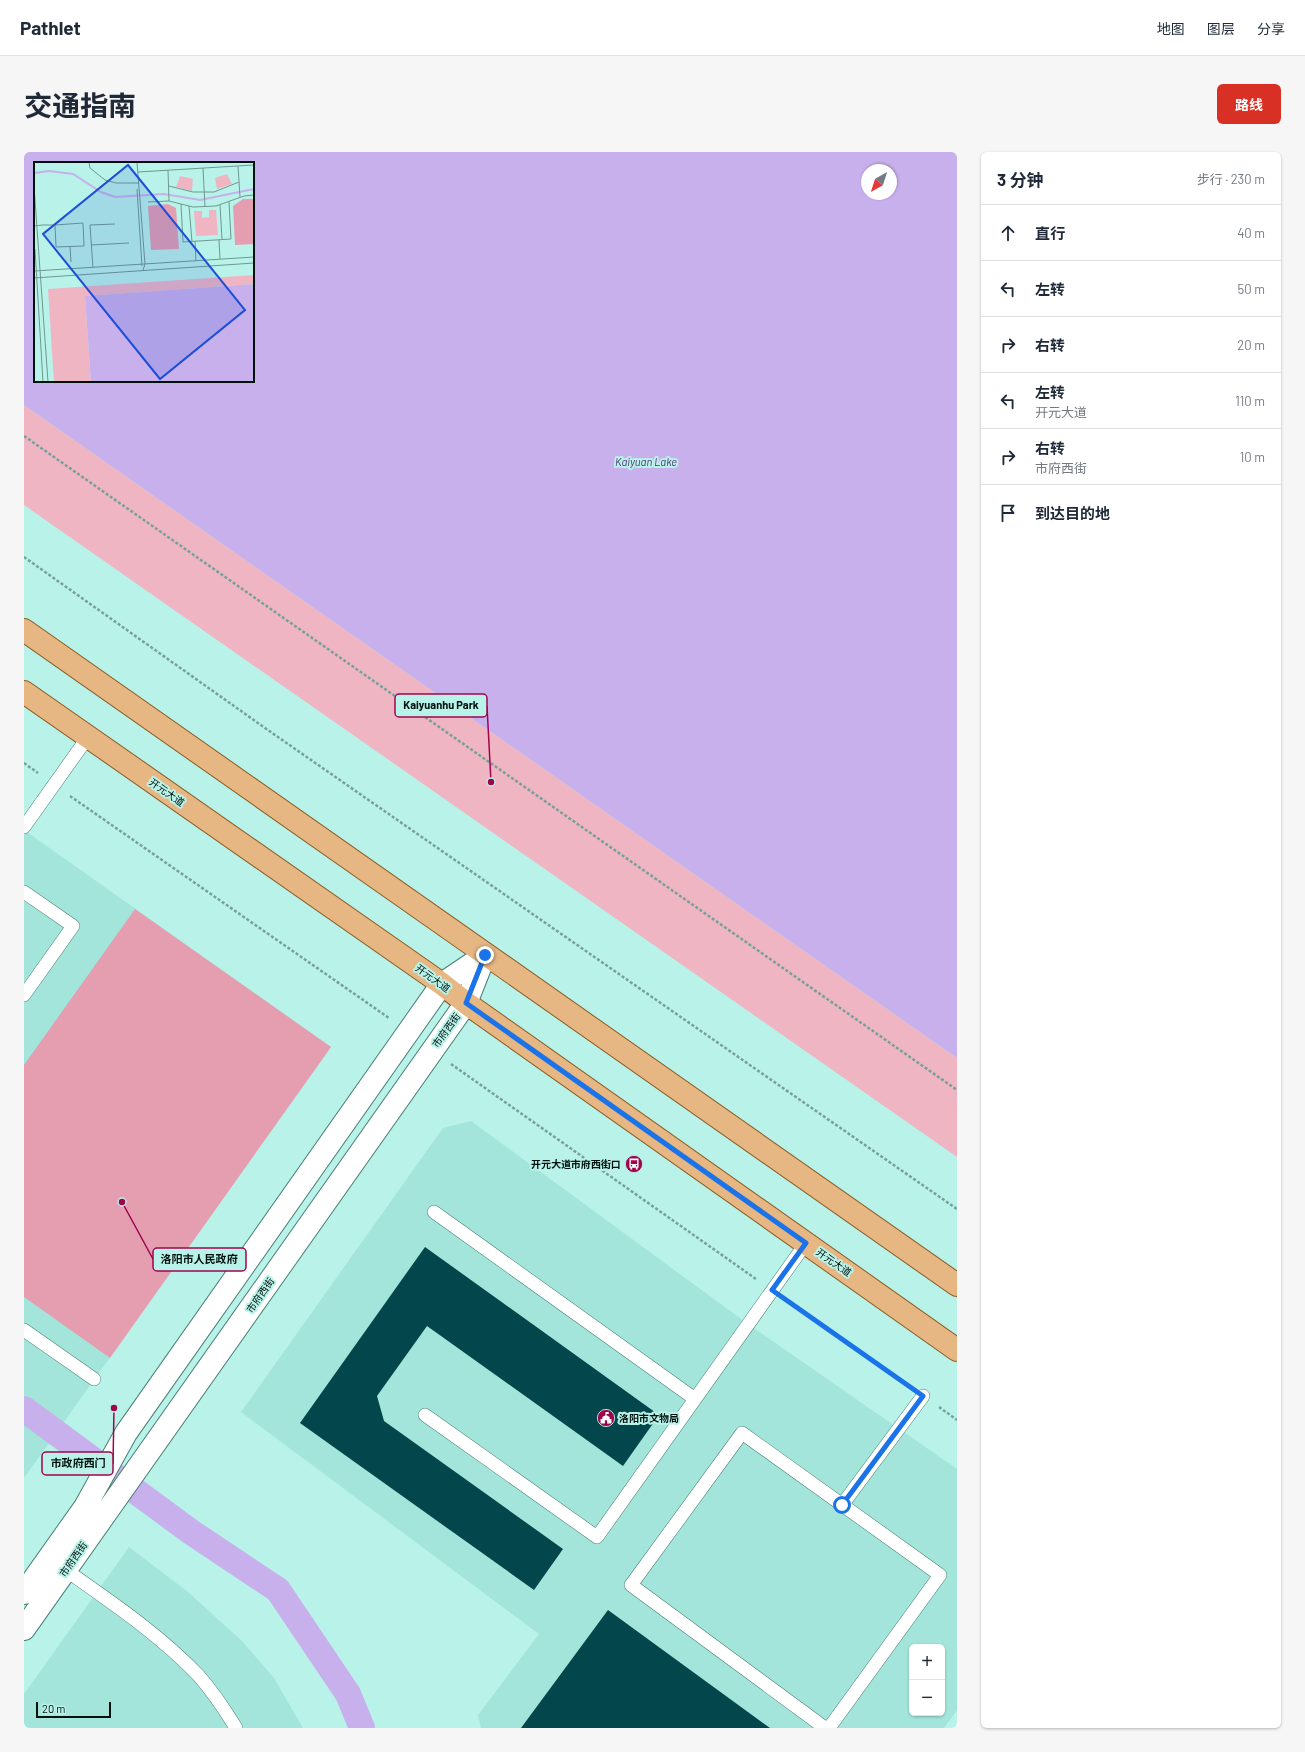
<!DOCTYPE html>
<html lang="zh">
<head>
<meta charset="utf-8">
<style>
	body { margin:0; font-family:Barlow,"Noto Sans SC",sans-serif; background:#f6f6f7; color:#1f2937 }
	.controls { position:absolute; right:12px; bottom:12px; display:grid; overflow:hidden; border-radius:6px; box-shadow:0 1px 3px #0004 }
	.controls button { width:36px; height:36px; display:grid; place-items:center; padding:0; border:0; border-bottom:1px solid #e0e1e3; background:#fff; color:#1f2937; font:20px sans-serif }
	.compass { position:absolute; left:837px; top:12px; width:36px; height:36px; border-radius:50%; background:#fff; box-shadow:0 1px 3px #0004; rotate:219deg }
	.scale { position:absolute; left:12px; bottom:10px; width:75px; box-sizing:border-box; padding-left:4px; border:2px solid #00110e; border-top:0; font-size:11px; line-height:14px; white-space:nowrap; color:#00110e; -webkit-text-stroke:3px #b9f2e8; paint-order:stroke }
	.stop { position:absolute; width:12px; height:12px; margin:-9px; border:3px solid #1a73e8; border-radius:50%; background:#fff }
	.stop.end { background:#1a73e8; border-color:#fff; box-shadow:0 1px 4px #0008 }
	.list { margin:0; padding:0; list-style:none }
	h2 { display:flex; justify-content:space-between; align-items:center; height:52px; margin:0; padding:0 16px; font-size:17px }
	h2 small { font-size:13px; font-weight:400; color:#747a83 }
	.list li { display:grid; grid-template-columns:26px 1fr auto; gap:12px; align-items:center; box-sizing:border-box; height:56px; padding:0 16px; border-top:1px solid #e0e1e3 }
	.list b { display:block; font-size:15px; white-space:nowrap }
	.list p { margin:0; font-size:13px; white-space:nowrap; color:#747a83 }
	.list em { font-size:13px; font-style:normal; color:#747a83 }
	.icon { flex:none; width:22px; height:22px; fill:none; stroke:currentColor; stroke-width:2; stroke-linecap:round; stroke-linejoin:round }
	.map { position:relative; flex:none; width:933px; height:1576px; overflow:hidden; border-radius:6px }
	header { display:flex; align-items:center; gap:24px; box-sizing:border-box; height:56px; padding:0 20px; background:#fff; border-bottom:1px solid #e0e1e3 }
	header strong { font-size:19px }
	nav { display:flex; gap:22px; margin-inline-start:auto; font-size:14px }
	.intro { display:flex; align-items:center; justify-content:space-between; box-sizing:border-box; height:96px; padding:0 24px }
	h1 { margin:0; font-size:28px }
	.button { padding:10px 18px; border-radius:6px; background:#d93025; color:#fff; font-size:14px; font-weight:700 }
	main { display:flex; gap:24px; padding:0 24px }
	aside { flex:1; background:#fff; border-radius:6px; box-shadow:0 1px 3px #0004 }
	.map>svg:first-child { display:block }
	.built { fill:#a3e5da; fill-rule:evenodd }
	.green { fill:#f0b5c3 }
	.forest { fill:#e49eb0 }
	.water { fill:#c8b0ec; fill-rule:evenodd }
	.lines { fill:none; stroke-linecap:round; stroke-linejoin:round }
	.canal { stroke:#c8b0ec; stroke-width:26 }
	.building { fill:#03464b }
	.service-casing { stroke:#498077; stroke-width:14 }
	.tertiary-casing { stroke:#498077; stroke-width:24 }
	.primary-casing { stroke:#8b5c24; stroke-width:24 }
	.path { stroke:#76a099; stroke-width:2.5; stroke-dasharray:3 2; stroke-linecap:butt }
	.service { stroke:#fff; stroke-width:13 }
	.tertiary { stroke:#fff; stroke-width:22 }
	.primary { stroke:#e6b683; stroke-width:22 }
	.route { stroke:#1a73e8; stroke-width:5 }
	.labels { text-anchor:middle; stroke-width:4; stroke-linejoin:round; paint-order:stroke }
	.street-label { font-size:10px; fill:#00110e; stroke:#b9f2e8 }
	.poi-label { font-size:10px; font-weight:bold; fill:#00110e; stroke:#b9f2e8; text-anchor:end }
	.water-label { font-size:11px; font-style:italic; fill:#4f2f74; stroke:#b9f2e8 }
	.inset-river { fill:none; stroke:#c8b0ec; stroke-width:2 }
	.inset-road { fill:none; stroke:#6f9891; stroke-width:1 }
	.view { fill:#1d4ed8; fill-opacity:0.15; stroke:#1d4ed8; stroke-width:2 }
	.inset-edge { fill:none; stroke:#00110e; stroke-width:2 }
	.leader { fill:none; stroke:#9e054d; stroke-width:1.5 }
	.callout-dot { fill:#9e054d; stroke:#b9f2e8; stroke-width:1.5 }
	.callout { fill:#b9f2e8; stroke:#9e054d; stroke-width:1.5 }
	.callout-label { font-size:11px; text-anchor:middle; font-weight:bold; fill:#00110e }
</style>
</head>
<body>
<header>
<strong>Pathlet</strong>
<nav><a>地图</a><a>图层</a><a>分享</a></nav>
</header>
<div class="intro"><h1>交通指南</h1><a class="button">路线</a></div>
<main>
<div class="map">
<svg width="933" height="1576" viewBox="0 0 933 1576">
	<rect width="100%" height="100%" fill="#b9f2e8"/>
	<path class="built" d="M0,678L307,895L0,1326Z
		M447,969L724,1172L933,1317V1558L920,1576H457L454,1563L515,1482L217,1260L419,976ZM888,1495H918V1561H888Z
		M105,1395L164,1440L218,1489L250,1526L279,1576H0V1542Z"/>
	<path class="green" d="M0,253L933,906V1005L0,353Z"/>
	<path class="forest" d="M111,757L307,895L86,1206L0,1145V913Z"/>
	<path class="water" d="M0,0H933V906L0,253ZM11,11H229V229H11ZM843,18H867V42H843Z"/>
	<g class="lines">
		<path class="canal" d="M0,1257L167,1380L254,1438L324,1542L338,1576"/>
	</g>
	<path class="building" d="M401,1095L635,1263L599,1314L403,1174L353,1244L360,1269L539,1397L510,1438L276,1271Z
		M584,1458L746,1576H497Z"/>
	<g class="lines">
		<defs>
			<path id="service" d="M0,675L64,585
				M0,740L49,774L0,843
				M410,1060L671,1247
				M0,1178L70,1227
				M401,1263L573,1385L782,1091
				M818,1353L899,1244
				M36,1414C84,1448 134,1481 175,1524C189,1540 201,1558 212,1576
				M801,1576L607,1433L718,1281L916,1423L805,1576"/>
			<path id="tertiary" d="M0,1441L61,1355L102,1281L418,832L461,803
				M0,1477L442,851L461,803"/>
			<path id="primary" d="M0,478L933,1133
				M0,540L418,832L442,851L933,1198"/>
		</defs>
		<use href="#service" class="service-casing"/>
		<use href="#tertiary" class="tertiary-casing"/>
		<use href="#primary" class="primary-casing"/>
		<path class="path" d="M0,284L933,938
			M0,405L241,576L933,1057
			M0,611L14,621
			M46,644L365,866
			M427,912L732,1127
			M764,1149L883,1233
			M915,1255L933,1268"/>
		<use href="#service" class="service"/>
		<use href="#tertiary" class="tertiary"/>
		<use href="#primary" class="primary"/>
	</g>
	<g class="lines">
		<path class="route" d="M461,803L442,851L782,1091L748,1138L899,1244L818,1353"/>
	</g>
	<defs>
		<symbol id="bus-disc" viewBox="-11 -11 22 22"><circle r="9.5" fill="#9e054d" stroke="#b9f2e8"/><path d="M-5-6H5V4H4V6H2V4H-2V6H-4V4H-5ZM-3.5-4V0h7V-4ZM-3.5 1.2v1.5H-2V1.2ZM2 1.2v1.5H3.5V1.2Z" fill="#fff"/></symbol>
		<symbol id="civic-disc" viewBox="-11 -11 22 22"><circle r="9.5" fill="#9e054d" stroke="#b9f2e8"/><path d="M-.6-6.5H3V-4.5H.6V-3L4-1V1h2V6H-6V1h2V-1L-.6-3ZM-1.2 2.5V6h2.4V2.5Z" fill="#fff"/></symbol>
	</defs>
	<g fill-rule="evenodd">
		<use href="#bus-disc" x="600" y="1002" width="20" height="20"/>
		<use href="#civic-disc" x="572" y="1256" width="20" height="20"/>
	</g>
	<g class="labels">
		<g class="street-label">
			<text transform="translate(143 640) rotate(35)" y="4">开元大道</text>
			<text transform="translate(409 826) rotate(36)" y="4">开元大道</text>
			<text transform="translate(422 878) rotate(-54)" y="4">市府西街</text>
			<text transform="translate(810 1110) rotate(35)" y="4">开元大道</text>
			<text transform="translate(236 1143) rotate(-55)" y="4">市府西街</text>
			<text transform="translate(49 1407) rotate(-55)" y="4">市府西街</text>
		</g>
		<g class="poi-label">
			<text x="597" y="1016">开元大道市府西街口</text>
			<text x="595" y="1270" text-anchor="start">洛阳市文物局</text>
		</g>
		<g class="water-label">
			<text x="622" y="314">Kaiyuan Lake</text>
		</g>
	</g>
	<g transform="translate(10 10)">
		<rect width="220" height="220" fill="#b9f2e8"/>
		<path d="M193,12L198,22L183,27L181,16ZM146,14L159,17L158,29L142,25ZM175,48H182L184,73L162,74L160,49H168V56L175,55ZM220,113V122L51,134L57,220H20L14,127Z" fill="#f0b5c3"/>
		<path d="M209,37H220V82L201,83L199,44ZM134,42L142,46L145,87L117,88L114,44Z" fill="#e49eb0"/>
		<path d="M220,122V220H57L51,134Z" fill="#c8b0ec"/>
		<path class="inset-river" d="M0,11L15,9L39,12L67,30L81,35L130,32L166,38L220,27"/>
		<path class="inset-road" d="M55,0L56,6L71,18L82,21H105M103,0L111,102L109,108M204,4L206,35M169,6L171,45M134,8L135,39M104,10L220,3M0,24L14,220M135,24L159,30H180L205,20M103,27L108,104M114,40L135,39L159,45L182,44L210,34L220,33M147,42L149,80L197,77L195,40M186,43L188,77M155,44L158,80M0,64L9,63H21L49,61L50,84L22,85L21,63M185,78L186,97M161,79L162,99M57,83L95,81M36,84L37,100M1,87L9,220M59,106L56,63L81,62M0,109L220,95M0,116L220,101"/>
		<path class="view" d="M94,3L211,148L126,217L9,72Z"/>
		<rect width="220" height="220" class="inset-edge"/>
	</g>
	<path class="leader" d="M467 630L463 554M98 1050L129 1107M90 1256L89 1312"/>
	<g class="callout-dot">
		<circle cx="467" cy="630" r="4"/>
		<circle cx="98" cy="1050" r="4"/>
		<circle cx="90" cy="1256" r="4"/>
	</g>
	<g class="callout">
		<rect x="371" y="542" width="92" height="23" rx="4"/>
		<rect x="129" y="1096" width="93" height="23" rx="4"/>
		<rect x="18" y="1300" width="71" height="23" rx="4"/>
	</g>
	<g class="callout-label">
		<text x="417" y="557">Kaiyuanhu Park</text>
		<text x="175" y="1111">洛阳市人民政府</text>
		<text x="54" y="1315">市政府西门</text>
	</g>
</svg>
<div class="controls">
<button>+</button>
<button>−</button>
</div>
<svg class="compass" viewBox="-18 -18 36 36"><path d="M0-13l5 13h-10z" fill="#e53935"/><path d="M0 13l5-13h-10z" fill="#747a83"/></svg>
<div class="scale">20 m</div>
<div class="stop" style="left:818px;top:1353px"></div>
<div class="stop end" style="left:461px;top:803px"></div>
</div>
<aside>
<h2>3 分钟<small>步行 · 230 m</small></h2>
<ul class="list">
<li><svg class="icon" aria-label="ahead" viewBox="0 0 24 24"><path d="M12 20V5M6 11l6-6 6 6"/></svg><div><b>直行</b></div><em>40 m</em></li>
<li><svg class="icon" aria-label="left" viewBox="0 0 24 24"><path d="M17 20v-9H6M10 6l-5 5 5 5"/></svg><div><b>左转</b></div><em>50 m</em></li>
<li><svg class="icon" aria-label="right" viewBox="0 0 24 24"><path d="M7 20v-9h11M14 6l5 5-5 5"/></svg><div><b>右转</b></div><em>20 m</em></li>
<li><svg class="icon" aria-label="left" viewBox="0 0 24 24"><path d="M17 20v-9H6M10 6l-5 5 5 5"/></svg><div><b>左转</b><p>开元大道</p></div><em>110 m</em></li>
<li><svg class="icon" aria-label="right" viewBox="0 0 24 24"><path d="M7 20v-9h11M14 6l5 5-5 5"/></svg><div><b>右转</b><p>市府西街</p></div><em>10 m</em></li>
<li><svg class="icon" aria-label="arrive" viewBox="0 0 24 24"><path d="M6 21V4h12l-3 4 3 4H6"/></svg><div><b>到达目的地</b></div></li>
</ul>
</aside>
</main>
</body>
</html>
